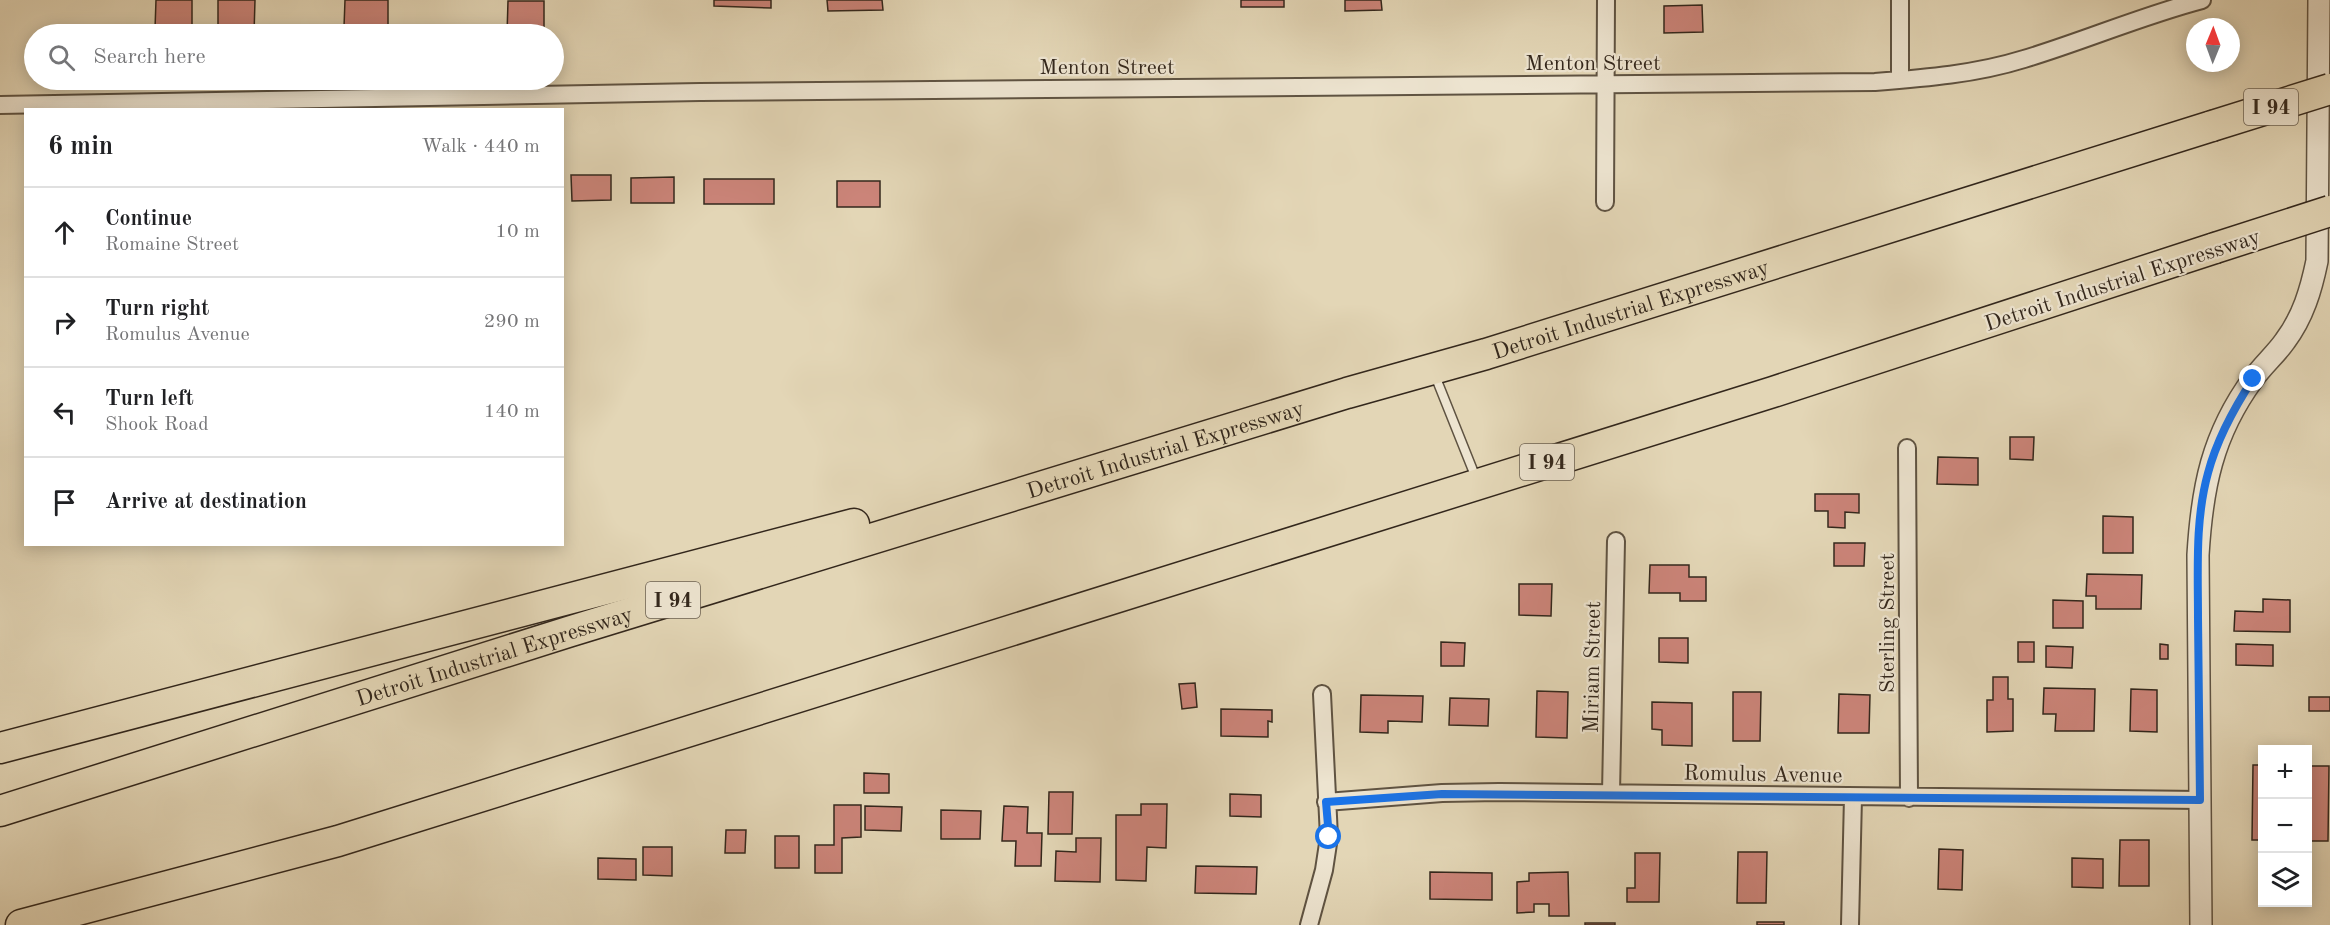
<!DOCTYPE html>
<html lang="en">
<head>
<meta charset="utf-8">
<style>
	body { margin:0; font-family:"Old Standard TT",serif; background:#f2f2f2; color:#202124 }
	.controls { position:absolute; right:18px; bottom:18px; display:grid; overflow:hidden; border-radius:0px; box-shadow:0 3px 15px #0003 }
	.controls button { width:54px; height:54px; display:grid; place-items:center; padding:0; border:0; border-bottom:2px solid #e0e0e0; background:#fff; color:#202124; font:30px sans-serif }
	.compass { position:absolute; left:2186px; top:18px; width:54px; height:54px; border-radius:50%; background:#fff; box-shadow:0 3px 15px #0003; rotate:1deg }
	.stop { position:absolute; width:18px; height:18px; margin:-14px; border:4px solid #1a73e8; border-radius:50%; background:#fff }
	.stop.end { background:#1a73e8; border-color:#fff; box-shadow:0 2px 6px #0008 }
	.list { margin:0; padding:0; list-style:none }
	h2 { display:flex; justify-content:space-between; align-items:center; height:78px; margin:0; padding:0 24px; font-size:26px }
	h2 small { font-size:20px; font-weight:400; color:#757577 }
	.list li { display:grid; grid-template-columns:39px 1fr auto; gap:18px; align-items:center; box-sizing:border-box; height:90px; padding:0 24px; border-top:2px solid #e0e0e0 }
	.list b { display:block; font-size:22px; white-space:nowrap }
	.list p { margin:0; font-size:20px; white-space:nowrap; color:#757577 }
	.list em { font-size:20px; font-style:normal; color:#757577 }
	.icon { flex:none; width:33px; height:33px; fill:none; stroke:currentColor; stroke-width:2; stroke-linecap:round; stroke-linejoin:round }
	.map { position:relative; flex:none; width:2330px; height:925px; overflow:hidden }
	.search { position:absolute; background:#fff; box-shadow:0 3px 15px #0003; left:24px; top:24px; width:540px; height:66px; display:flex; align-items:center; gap:15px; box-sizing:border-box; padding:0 21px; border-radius:33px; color:#757577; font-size:22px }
	.panel { position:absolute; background:#fff; box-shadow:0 3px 15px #0003; left:24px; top:108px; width:540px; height:438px; border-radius:0px }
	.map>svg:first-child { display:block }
	.building { fill:#cb8479; stroke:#33271c; stroke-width:1.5 }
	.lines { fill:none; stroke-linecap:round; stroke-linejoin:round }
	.service-casing { stroke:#5f5342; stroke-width:11 }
	.minor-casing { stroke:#5f5342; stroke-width:20 }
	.tertiary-casing { stroke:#5f5342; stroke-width:24 }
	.motorway-casing { stroke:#33271c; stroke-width:33 }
	.service { stroke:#ede4d0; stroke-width:8 }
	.minor { stroke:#ede4d0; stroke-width:16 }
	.tertiary { stroke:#ede4d0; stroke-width:21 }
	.motorway { stroke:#e3d6b6; stroke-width:30 }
	.motorway-bridge-casing { stroke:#33271c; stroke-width:33; stroke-linecap:butt }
	.motorway-bridge { stroke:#e3d6b6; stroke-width:30 }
	.route { stroke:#1a73e8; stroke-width:8 }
	.labels { text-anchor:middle; stroke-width:4.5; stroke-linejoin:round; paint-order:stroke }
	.shield { fill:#ede4d0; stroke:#6b6052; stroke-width:1.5 }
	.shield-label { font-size:21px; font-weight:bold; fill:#33271c }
	.street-label { font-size:22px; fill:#33271c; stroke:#ede4d0 }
</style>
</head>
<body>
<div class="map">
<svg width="2330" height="925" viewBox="0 0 2330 925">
	<rect width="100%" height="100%" fill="#e3d6b6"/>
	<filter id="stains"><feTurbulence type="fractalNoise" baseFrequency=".00333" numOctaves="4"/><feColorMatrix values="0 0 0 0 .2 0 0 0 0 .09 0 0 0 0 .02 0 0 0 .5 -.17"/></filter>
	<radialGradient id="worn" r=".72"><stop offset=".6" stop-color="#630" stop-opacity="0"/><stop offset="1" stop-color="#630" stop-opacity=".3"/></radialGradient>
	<path class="building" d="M156,0H192V30L155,29Z
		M218,0H255L254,34L218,33Z
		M345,0H388V28L344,27Z
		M714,0H771V8L714,6Z
		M827,0H882L883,10L828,11Z
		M1241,0H1284V7H1241Z
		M1345,0H1381L1382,10L1345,11Z
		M508,1H544V34H507Z
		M1702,5L1703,32L1664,33V6Z
		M571,175H611V200L572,201Z
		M674,177V203H631V178Z
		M704,179H774V204H704Z
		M837,181H880V207H837Z
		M2010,437H2034L2033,460L2010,459Z
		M1938,457L1978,458V485L1937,484Z
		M1815,494H1859V513L1845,512V528L1828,527V511H1815Z
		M2103,516L2133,517V553H2103Z
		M1834,543H1865L1864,566H1834Z
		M1650,565H1689V577H1706V601H1680V593H1649Z
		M2087,574L2142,575L2141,609H2096V596H2086Z
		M1519,584H1552L1551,616L1519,615Z
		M2263,599L2290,600V632L2234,631L2235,611L2263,612Z
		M2053,600L2083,601V628H2053Z
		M1659,638H1688V663L1659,662Z
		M1441,642L1465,643L1464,666H1441Z
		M2018,642H2034V662H2018Z
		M2160,644L2168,645V659H2160Z
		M2236,644L2273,645V666L2236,665Z
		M2046,646L2073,647L2072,668L2046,667Z
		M1993,677H2008V699H2013V731L1987,732V700H1993Z
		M1195,683L1197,707L1182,709L1179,684Z
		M2044,688L2095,689L2094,731H2055L2056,714H2043Z
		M2131,689L2157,690V732L2130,731Z
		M1537,691L1568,692L1567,738L1536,737Z
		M1733,692H1761L1760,741H1733Z
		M1839,694L1870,695L1869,733H1838Z
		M1361,695L1423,696L1422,722L1388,721V733L1360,732Z
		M2309,697H2330V711H2309Z
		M1450,698L1489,699L1488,726L1449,725Z
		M1652,702L1692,703V746L1662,745V730L1652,729Z
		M1221,709L1272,710V722L1268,721V737L1221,736Z
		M2253,765H2262V840H2252Z
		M2308,766H2329L2328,841H2308Z
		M864,773L889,774V793H864Z
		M1049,792H1073L1072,834H1048Z
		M1230,794L1261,795V817L1230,816Z
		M1141,804H1167L1166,848L1147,847L1146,881L1116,880V815H1141Z
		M834,805H861V837L842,838V873H815V845H834Z
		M865,806L902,807L901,831L865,830Z
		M1004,806L1028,807L1027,833H1042L1041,866H1015L1016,841H1002Z
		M941,810L981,811L980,839H941Z
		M726,830H746L745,853H725Z
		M775,836H799V868H775Z
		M1076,838H1101L1100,882L1055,881L1056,851L1076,852Z
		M2120,840H2149V886H2119Z
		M643,847H672V876L643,875Z
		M1939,849L1963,850L1962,890L1938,889Z
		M1738,852H1767L1766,903H1737Z
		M1635,853H1660L1659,902H1627V888H1635Z
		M598,858L636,859V880L598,879Z
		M2072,858L2103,859V888L2072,887Z
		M1196,866L1257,867L1256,894L1195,893Z
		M1430,872L1492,873V900L1430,899Z
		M1568,872L1569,916H1549V904H1534V912L1517,913V882L1529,881V873Z
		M1757,922H1784V925H1757Z
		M1585,923H1615V925H1585Z"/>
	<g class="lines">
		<defs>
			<path id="service" d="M1434,373L1476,478"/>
			<path id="minor" d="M1900,0V80
				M0,105L700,92L1875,82C1926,78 1976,74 2024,59C2084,41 2141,16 2202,0
				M1605,202L1606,0
				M1907,448L1909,798
				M1611,793L1616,541
				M1326,802L1442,793L1499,792L2200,800
				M1309,925L1324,870L1329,837L1322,694
				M1850,925L1853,797"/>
			<path id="tertiary" d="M2201,925L2198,555C2202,488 2212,435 2253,379C2263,365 2276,354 2285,341C2303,317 2311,290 2317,261L2319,0"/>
			<g id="motorway">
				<path d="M0,748L854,524"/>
				<path id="s1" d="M0,811L568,632L1347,393L1486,354L2212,126"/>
				<path d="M21,925L338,841L1773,392L2215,248"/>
			</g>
		</defs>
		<use href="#service" class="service-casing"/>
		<use href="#minor" class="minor-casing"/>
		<use href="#tertiary" class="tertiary-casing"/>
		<use href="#motorway" class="motorway-casing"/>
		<use href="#service" class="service"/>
		<use href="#minor" class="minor"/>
		<use href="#tertiary" class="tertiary"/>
		<use href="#motorway" class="motorway"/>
		<defs>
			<path id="motorway-bridge" d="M2212,126L2330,89
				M2215,248L2330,211"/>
		</defs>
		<use href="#motorway-bridge" class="motorway-bridge-casing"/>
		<use href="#motorway-bridge" class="motorway-bridge"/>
	</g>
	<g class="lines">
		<path class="route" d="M1329,837L1326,802L1442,794L2200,800C2199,739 2199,678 2198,618C2198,569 2195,520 2208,473C2217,439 2234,408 2253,379"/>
	</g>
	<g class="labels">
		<g class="shield">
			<rect x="2244" y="89" width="54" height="36" rx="4.5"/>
			<rect x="1520" y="444" width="54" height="36" rx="4.5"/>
			<rect x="646" y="582" width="54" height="36" rx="4.5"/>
		</g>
		<g class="shield-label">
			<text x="2271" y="114">I 94</text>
			<text x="1547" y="469">I 94</text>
			<text x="673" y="607">I 94</text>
		</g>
		<g class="street-label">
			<text x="1593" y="70">Menton Street</text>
			<text x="1107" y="74">Menton Street</text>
			<text transform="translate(2122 279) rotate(-18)" y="8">Detroit Industrial Expressway</text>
			<text dy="8" stroke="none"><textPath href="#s1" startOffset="1706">Detroit Industrial Expressway</textPath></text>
			<text dy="8" stroke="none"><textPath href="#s1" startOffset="1220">Detroit Industrial Expressway</textPath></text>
			<text transform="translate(1886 623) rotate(-90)" y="8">Sterling Street</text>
			<text dy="8" stroke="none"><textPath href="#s1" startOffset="518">Detroit Industrial Expressway</textPath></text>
			<text transform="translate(1591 667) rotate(-89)" y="8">Miriam Street</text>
			<text transform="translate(1763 773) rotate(1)" y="8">Romulus Avenue</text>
		</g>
	</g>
	<rect width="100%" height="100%" filter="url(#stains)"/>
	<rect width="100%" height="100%" fill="url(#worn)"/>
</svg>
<div class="controls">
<button>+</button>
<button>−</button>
<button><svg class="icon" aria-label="layers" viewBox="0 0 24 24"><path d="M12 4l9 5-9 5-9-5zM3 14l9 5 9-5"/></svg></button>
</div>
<svg class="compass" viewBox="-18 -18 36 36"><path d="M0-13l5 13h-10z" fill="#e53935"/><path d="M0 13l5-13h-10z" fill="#757577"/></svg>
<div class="stop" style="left:1329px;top:837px"></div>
<div class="stop end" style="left:2253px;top:379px"></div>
<div class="search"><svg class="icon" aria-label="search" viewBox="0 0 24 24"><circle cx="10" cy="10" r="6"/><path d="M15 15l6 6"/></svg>Search here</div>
<section class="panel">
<h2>6 min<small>Walk · 440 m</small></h2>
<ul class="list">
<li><svg class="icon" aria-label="ahead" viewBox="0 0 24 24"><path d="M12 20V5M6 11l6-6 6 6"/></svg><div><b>Continue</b><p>Romaine Street</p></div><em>10 m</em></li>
<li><svg class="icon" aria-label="right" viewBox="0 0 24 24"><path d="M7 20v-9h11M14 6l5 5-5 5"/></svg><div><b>Turn right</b><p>Romulus Avenue</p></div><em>290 m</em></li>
<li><svg class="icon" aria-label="left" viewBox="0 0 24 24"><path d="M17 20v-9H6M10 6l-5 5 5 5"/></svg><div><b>Turn left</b><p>Shook Road</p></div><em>140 m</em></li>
<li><svg class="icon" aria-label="arrive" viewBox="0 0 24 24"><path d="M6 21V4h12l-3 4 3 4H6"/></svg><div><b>Arrive at destination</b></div></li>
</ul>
</section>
</div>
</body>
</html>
